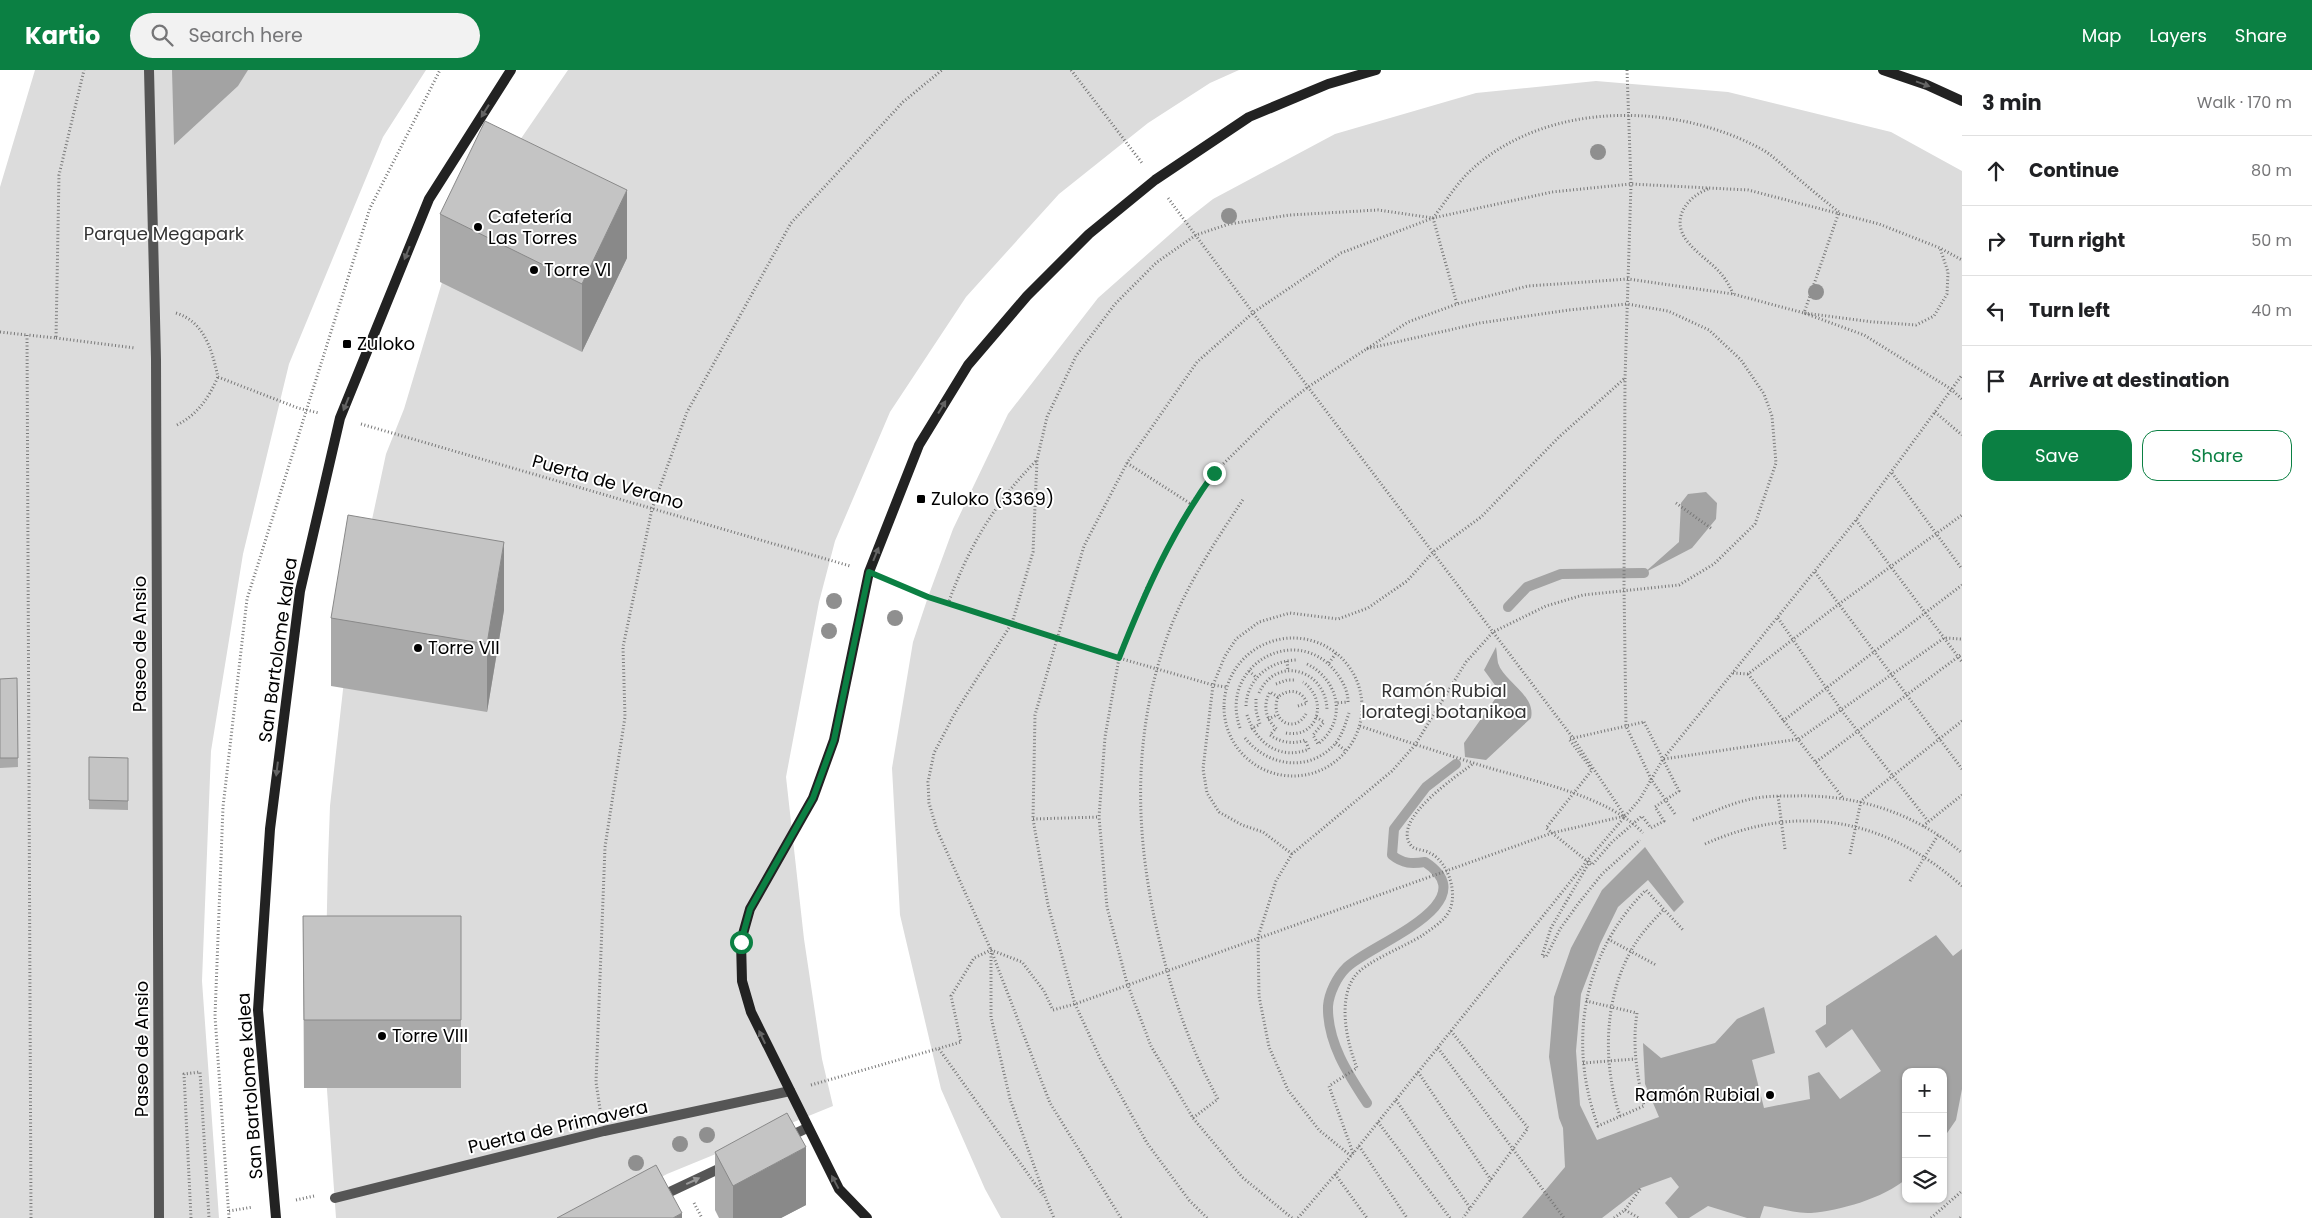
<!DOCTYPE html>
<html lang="en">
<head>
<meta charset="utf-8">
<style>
	body { margin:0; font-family:Poppins,sans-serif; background:#f2f2f2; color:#202124 }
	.controls { position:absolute; right:15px; bottom:15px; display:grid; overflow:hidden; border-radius:10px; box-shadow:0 1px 4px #0004 }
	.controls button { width:45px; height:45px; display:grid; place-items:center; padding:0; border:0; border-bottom:1px solid #e0e0e0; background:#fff; color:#202124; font:25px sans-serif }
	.stop { position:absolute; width:15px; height:15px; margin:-11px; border:4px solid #0b8043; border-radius:50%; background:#fff }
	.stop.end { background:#0b8043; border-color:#fff; box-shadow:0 1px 5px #0008 }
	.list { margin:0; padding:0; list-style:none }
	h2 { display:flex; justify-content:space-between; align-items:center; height:65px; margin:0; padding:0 20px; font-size:21px }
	h2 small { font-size:16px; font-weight:400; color:#757577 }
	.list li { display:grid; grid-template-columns:32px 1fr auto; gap:15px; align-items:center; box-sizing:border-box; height:70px; padding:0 20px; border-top:1px solid #e0e0e0 }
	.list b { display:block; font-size:19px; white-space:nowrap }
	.list em { font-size:16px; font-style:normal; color:#757577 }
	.actions { display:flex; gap:10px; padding:15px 20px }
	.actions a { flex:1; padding:11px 0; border:1px solid #0b8043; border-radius:15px; text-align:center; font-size:18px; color:#0b8043 }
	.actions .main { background:#0b8043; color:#fff }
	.icon { flex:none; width:28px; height:28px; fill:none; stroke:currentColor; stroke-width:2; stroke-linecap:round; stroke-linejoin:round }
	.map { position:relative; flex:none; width:1962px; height:1148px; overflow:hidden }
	header { display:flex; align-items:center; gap:30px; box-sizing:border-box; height:70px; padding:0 25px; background:#0b8043; color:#fff }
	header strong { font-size:24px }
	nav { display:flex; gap:28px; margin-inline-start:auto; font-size:18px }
	.search { width:350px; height:45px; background:#f2f2f2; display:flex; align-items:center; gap:12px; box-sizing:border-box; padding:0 18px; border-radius:28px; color:#757577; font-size:19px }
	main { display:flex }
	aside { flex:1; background:#fff }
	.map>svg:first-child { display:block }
	.green { fill:#dcdcdc; fill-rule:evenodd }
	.water { fill:#a3a3a3 }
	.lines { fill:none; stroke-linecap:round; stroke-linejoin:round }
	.stream { stroke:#a3a3a3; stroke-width:10 }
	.path { stroke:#777; stroke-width:3; stroke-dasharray:1 2.5; stroke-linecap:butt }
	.street { stroke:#555; stroke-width:10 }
	.secondary { stroke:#222; stroke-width:10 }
	.tree { fill:#8f8f8f }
	.wall { fill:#a9a9a9 }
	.shaded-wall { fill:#898989 }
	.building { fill:#c4c4c4; stroke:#898989 }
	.oneway { fill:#646464 }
	.oneway2 { fill:#999 }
	.route { stroke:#0b8043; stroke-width:6 }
	.poi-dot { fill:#000; stroke:#fff; stroke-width:2 }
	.labels { text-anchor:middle; stroke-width:4; stroke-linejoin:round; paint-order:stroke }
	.poi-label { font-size:18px; fill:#000; stroke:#fff; text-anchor:start }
	.park-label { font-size:18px; fill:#333; stroke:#fff }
	.street-label { font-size:18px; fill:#000; stroke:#fff }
</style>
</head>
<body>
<header>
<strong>Kartio</strong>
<div class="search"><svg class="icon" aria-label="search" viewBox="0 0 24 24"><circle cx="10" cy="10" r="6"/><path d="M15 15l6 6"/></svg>Search here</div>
<nav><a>Map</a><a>Layers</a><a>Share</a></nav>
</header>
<main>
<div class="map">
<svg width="1962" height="1148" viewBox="0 0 1962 1148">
	<rect width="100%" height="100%" fill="#fff"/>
	<path class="green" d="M35,0H426L383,67L289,294L243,484L211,681L202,911L219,1148H0V117Z
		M568,0H1239L1210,13L1148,53L1059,124L966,227L890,342L835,471L819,532L786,707L804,869L822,989L833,1036L667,1104L584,1148H336L324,977L328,790L330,736L351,548L386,384L404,339L443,209L505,92Z
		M1596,11L1728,22L1891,62L1962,101V1148H1001L985,1119L941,1019L900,845L892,698L913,572L928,527L953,459L1008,344L1098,228L1185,151L1213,129L1335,64L1476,23ZM1906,1002H1943V1129H1906Z"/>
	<path class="water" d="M172,0H248L238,16L174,75Z
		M1706,422L1717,433L1716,449L1692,478L1644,503L1679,472L1681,433L1688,424Z
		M1496,577C1497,582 1497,588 1498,593C1504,612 1536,625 1531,648L1486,690L1465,687L1464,673L1500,622L1484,600Z
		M1645,777L1684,832L1674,842L1648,810L1618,837L1600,874L1581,924L1576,981L1580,1035L1597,1070L1659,1047L1645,1014L1643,973L1661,988L1715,973L1737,949L1764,937L1775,983L1752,990L1764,1038L1810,1029L1808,1006L1819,1002L1840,1029L1881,1001L1852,959L1826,978L1815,961L1826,954V936L1936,865L1953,886L1962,879V1019L1956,1050L1943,1069V1002H1906V1109C1884,1128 1839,1141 1811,1143C1796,1144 1779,1138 1764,1136L1760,1148H1747L1708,1136L1689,1148H1678L1665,1133L1679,1117L1671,1107L1641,1118L1602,1148H1522L1565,1097L1563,1058L1559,1048L1549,987L1554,927L1571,878L1602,820Z"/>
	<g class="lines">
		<path class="stream" d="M1508,537L1527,517L1561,504L1644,503
			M1367,1033C1348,1004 1327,972 1328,936C1329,923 1337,907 1346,898C1368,875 1489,834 1425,792C1412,794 1403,794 1392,785L1394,759L1426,717L1456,694"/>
		<path class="path" d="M1071,0L1142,93
			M1627,0L1631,114L1625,309L1624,517L1626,656L1651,709L1675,744
			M1708,119C1687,127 1670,149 1687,171C1704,192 1722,196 1733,224
			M1433,148L1457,234
			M176,243C205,252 212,281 218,307L298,338L319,343
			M0,262L27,265
			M56,268L135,278
			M1935,342L1962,365
			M361,354L850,496
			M177,355C198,344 208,329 218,307
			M1127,393L1191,434
			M1892,403L1962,499
			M1676,433L1712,459
			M1856,450L1962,592
			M1815,502L1962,699
			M888,510L928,527L1119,588L1213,615L1226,617
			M948,534C968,478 995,432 1037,390
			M1778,548L1842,641L1928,751
			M1224 637a69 69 0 1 1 138 0a69 69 0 1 1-138 0Z
			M1287,591L1288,601
			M1329,593L1336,583
			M1307,594C1339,610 1348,650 1318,674L1313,665L1324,652L1316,647
			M1249,601L1257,608
			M1733,603L1748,604L1839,534L1962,445
			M1748,604L1843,728
			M1276,614L1287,610H1295
			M1259,623C1276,585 1326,599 1327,640
			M1278,627L1270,622C1262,636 1266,650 1278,660
			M1246,636C1247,608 1271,590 1298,590
			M1298,636L1307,633C1302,620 1289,618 1278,627C1269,650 1294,665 1306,644
			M1247,645C1256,673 1280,691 1309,679L1305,670C1293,675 1280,672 1270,665L1276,658
			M1268,649L1277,645
			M1783,651L1962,515
			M1644,652L1679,721L1655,737L1664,751L1651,758L1642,746L1612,772L1592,795L1546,758L1592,700L1569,669Z
			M1360,656C1401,670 1442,683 1483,696C1532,711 1609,726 1643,763
			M1240,658C1218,596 1295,552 1335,601C1342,610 1348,620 1348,632L1337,633
			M1251,659L1260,654L1256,641V629
			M1286,663C1318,669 1329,630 1303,612
			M1245,668C1267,696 1308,703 1334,675C1342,666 1345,655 1349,643
			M1336,673L1346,681
			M1664,689L1799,669L1944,568L1962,569
			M1816,692L1962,584
			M1778,726L1785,779
			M1033,749L1099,747
			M1693,750C1711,743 1729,734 1747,730C1761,726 1778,726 1793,726C1855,724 1914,742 1962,783
			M1923,756L1962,725
			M1705,774C1799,732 1885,748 1962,816
			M1292,784L1263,762L1242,755L1219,742L1207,723L1203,699L1213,615L1225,586L1236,569L1259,552L1290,543L1338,549L1368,538L1407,511L1433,482L1481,447L1559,367L1624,309
			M1850,784L1861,731L1962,651
			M1590,791L1551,858L1542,886L1546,887L1560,859L1578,834L1602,804L1640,770
			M1910,811L1938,765
			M1608,869L1656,895
			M991,883V947L1010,1029L1046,1129L1054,1148
			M1586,931L1637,943C1632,976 1637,1005 1644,1036L1598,1056C1567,972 1583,883 1646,820L1684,861
			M1451,961L1528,1058L1463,1148
			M1438,978L1564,1148
			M939,979L1043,1125
			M1583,993L1635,989
			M1418,1002L1491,1110
			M811,1015L961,972L951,926L974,888L991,880L1022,892L1044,921L1053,940L1075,934L1552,763L1625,746L1573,668L1308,317L1168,128
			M1396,1030L1470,1138
			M600,1039L596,1012L605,777L625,647L623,577L652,439L687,342L791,153L903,32L942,0
			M1620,1046C1601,990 1604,918 1639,868C1646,858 1656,848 1664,839
			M1193,1048L1218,1029C1191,980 1173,928 1160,873C1135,770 1131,669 1167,567C1185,517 1215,472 1244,428
			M1378,1052L1450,1148
			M1359,1076L1407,1148
			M1353,1083L1329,1016L1357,998C1347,973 1337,930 1355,906C1365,892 1406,876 1423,865C1432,858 1442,853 1448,843C1459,826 1449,792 1430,783C1424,779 1414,781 1410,774C1393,748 1457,706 1474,693
			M1351,1086L1319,1060L1288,1020L1269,977L1259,926L1258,867L1276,811L1292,784L1392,701L1415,675L1466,592L1493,562L1546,536L1583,525L1679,515L1714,494L1755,454L1776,393L1772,346L1764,324L1741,290L1709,260L1668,241L1627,234L1569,240L1480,253L1366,279
			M1335,1104L1367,1148
			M296,1130L314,1126
			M694,1133L702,1148
			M1625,1140L1639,1148
			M229,1141L253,1137
			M31,1148L27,265L56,268L59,105L84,0
			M191,1148L184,1004L200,1002L209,1148
			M229,1148L215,946L223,737L247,529L370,138L440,0
			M1121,1148L1050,1033L991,880L937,760L929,733L928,712L934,683L955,643L1012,553L1033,482L1037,390L1047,347L1076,286L1115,234L1157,192L1196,165L1229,154L1290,145L1378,140L1433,148C1444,134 1455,116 1468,103C1544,30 1675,31 1763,80C1772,85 1781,94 1789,101C1806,115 1822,129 1839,142L1804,243L1873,252L1916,255L1934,246L1947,224L1948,202L1940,178
			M1207,1148L1189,1130L1147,1073L1100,988L1075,934L1048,835L1033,749L1035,645L1084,476L1127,393L1197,292L1254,242L1341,183L1433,148L1552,122L1631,114L1748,120L1879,154L1940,178L1962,190
			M1292,1148L1242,1107L1193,1048L1151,976L1127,913L1107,837L1099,747L1105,667L1119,588L1147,517L1191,434L1214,403L1278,340L1308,317L1408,252L1457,234L1528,216L1628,209L1733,224L1804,243L1864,265L1951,319L1962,329
			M1298,1148L1351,1086L1587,791L1640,729L1663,689L1856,450L1962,305
			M1614,1148L1625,1140L1641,1118
			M1931,1148L1962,1121
			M1960,1148L1962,1146"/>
		<path class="street" d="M149,0L156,289L159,1148
			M786,1068L807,1058
			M659,1127L727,1095
			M335,1128L604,1061L790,1021"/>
		<path class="secondary" d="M1883,0L1927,15L1962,31
			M276,1148L258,940L270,759L300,521L340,348L429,129L511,0
			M867,1148L839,1119L751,942L742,911L741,871L750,839L813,728L834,670L869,502L919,375L968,295L1027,226L1089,164L1155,110L1249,47L1328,14L1376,0"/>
	</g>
	<g class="tree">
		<circle cx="1598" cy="82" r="8"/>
		<circle cx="1229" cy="146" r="8"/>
		<circle cx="1816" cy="222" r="8"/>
		<circle cx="834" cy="531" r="8"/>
		<circle cx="895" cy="548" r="8"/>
		<circle cx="829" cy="561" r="8"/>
		<circle cx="707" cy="1065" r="8"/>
		<circle cx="680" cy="1074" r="8"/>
		<circle cx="636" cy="1093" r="8"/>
	</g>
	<path class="wall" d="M440,144L627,188L582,282L440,212Z
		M504,540L487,642L331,616V548Z
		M17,608L18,697L0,698V609Z
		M89,687L128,688V740L89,739Z
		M303,846H461V1018H304Z
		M715,1082L806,1135L781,1148H719L715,1140Z"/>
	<path class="shaded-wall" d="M627,120V188L582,282V214Z
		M504,472V540L487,642V574Z
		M806,1077V1135L781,1148H733V1116Z
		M682,1143V1148H673Z"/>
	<path class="building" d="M485,51L627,120L582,214L440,144Z
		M348,445L504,472L487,574L331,548Z
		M17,608L18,688H0V609Z
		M89,687L128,688V731L89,730Z
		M303,846H461V950H304Z
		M787,1043L806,1077L733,1116L715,1082Z
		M656,1095L682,1143L673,1148H557Z"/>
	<defs><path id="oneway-solid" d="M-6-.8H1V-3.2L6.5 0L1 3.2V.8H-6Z" transform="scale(1.25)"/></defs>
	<g class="oneway">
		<use href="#oneway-solid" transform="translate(1923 14) rotate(20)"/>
		<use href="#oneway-solid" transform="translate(485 41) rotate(122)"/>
		<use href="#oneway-solid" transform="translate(407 183) rotate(112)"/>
		<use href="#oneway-solid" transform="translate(346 334) rotate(112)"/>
		<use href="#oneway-solid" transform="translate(942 337) rotate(-59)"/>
		<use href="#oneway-solid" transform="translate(876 484) rotate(-68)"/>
		<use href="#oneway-solid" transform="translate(277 699) rotate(97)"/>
		<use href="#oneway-solid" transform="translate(762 967) rotate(-115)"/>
		<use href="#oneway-solid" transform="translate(835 1112) rotate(-118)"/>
	</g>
	<use class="oneway2" href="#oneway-solid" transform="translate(693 1111) rotate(-25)"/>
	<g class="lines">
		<path class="route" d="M741,872L750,839L813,728L834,670L869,502L928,527L1119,588C1145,522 1172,461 1214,403"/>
	</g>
	<g class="poi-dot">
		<circle cx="478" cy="157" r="5"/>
		<circle cx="534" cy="200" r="5"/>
		<rect x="342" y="269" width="10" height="10" rx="2.5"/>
		<rect x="916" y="424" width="10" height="10" rx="2.5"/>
		<circle cx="418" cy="578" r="5"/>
		<circle cx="382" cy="966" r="5"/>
		<circle cx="1770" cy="1025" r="5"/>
	</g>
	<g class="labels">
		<g class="poi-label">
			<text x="488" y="153">Cafetería<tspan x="488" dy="21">Las Torres</tspan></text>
			<text x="544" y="206">Torre VI</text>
			<text x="357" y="280">Zuloko</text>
			<text x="931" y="435">Zuloko (3369)</text>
			<text x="428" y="584">Torre VII</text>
			<text x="392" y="972">Torre VIII</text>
			<text x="1760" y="1031" text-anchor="end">Ramón Rubial</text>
		</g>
		<g class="park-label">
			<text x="164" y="170">Parque Megapark</text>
			<text x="1444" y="627">Ramón Rubial<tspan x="1444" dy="21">lorategi botanikoa</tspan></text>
		</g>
		<g class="street-label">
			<text transform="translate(608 412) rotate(16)" y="6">Puerta de Verano</text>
			<text transform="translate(140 574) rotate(-90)" y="6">Paseo de Ansio</text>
			<text transform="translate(278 580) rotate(-82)" y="6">San Bartolome kalea</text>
			<text transform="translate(142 979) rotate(-90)" y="6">Paseo de Ansio</text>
			<text transform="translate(250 1016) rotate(-94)" y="6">San Bartolome kalea</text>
			<text transform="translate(558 1057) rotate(-13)" y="6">Puerta de Primavera</text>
		</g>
	</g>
</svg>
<div class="controls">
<button>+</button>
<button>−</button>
<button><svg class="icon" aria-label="layers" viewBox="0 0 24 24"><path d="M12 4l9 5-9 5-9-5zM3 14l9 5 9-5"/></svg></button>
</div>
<div class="stop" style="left:741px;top:872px"></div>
<div class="stop end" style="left:1214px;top:403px"></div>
</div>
<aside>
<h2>3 min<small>Walk · 170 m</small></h2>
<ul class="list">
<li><svg class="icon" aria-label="ahead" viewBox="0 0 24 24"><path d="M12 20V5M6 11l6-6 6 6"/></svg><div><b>Continue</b></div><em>80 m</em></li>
<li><svg class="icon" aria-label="right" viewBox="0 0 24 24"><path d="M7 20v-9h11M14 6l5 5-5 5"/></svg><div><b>Turn right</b></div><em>50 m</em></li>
<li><svg class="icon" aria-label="left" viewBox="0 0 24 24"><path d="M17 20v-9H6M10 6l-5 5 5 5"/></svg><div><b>Turn left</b></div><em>40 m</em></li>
<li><svg class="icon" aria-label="arrive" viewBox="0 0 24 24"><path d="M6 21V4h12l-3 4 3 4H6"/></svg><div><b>Arrive at destination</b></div></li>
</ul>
<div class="actions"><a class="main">Save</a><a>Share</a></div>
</aside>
</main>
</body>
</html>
